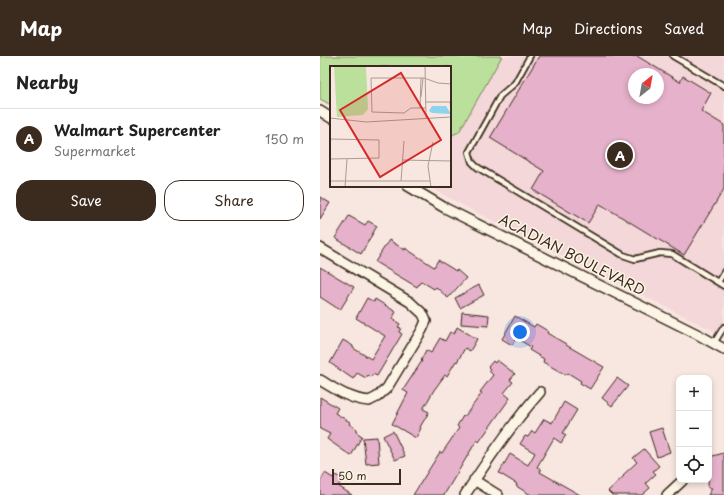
<!DOCTYPE html>
<html lang="en">
<head>
<meta charset="utf-8">
<style>
	body { margin:0; font-family:"Playpen Sans",sans-serif; background:#f2f2f2; color:#222 }
	.controls { position:absolute; right:12px; bottom:12px; display:grid; overflow:hidden; border-radius:8px; box-shadow:0 2px 6px #0003 }
	.controls button { width:36px; height:36px; display:grid; place-items:center; padding:0; border:0; border-bottom:1px solid #e0e0e0; background:#fff; color:#222; font:20px sans-serif }
	.compass { position:absolute; left:308px; top:12px; width:36px; height:36px; border-radius:50%; background:#fff; box-shadow:0 2px 6px #0003; rotate:31deg }
	.scale { position:absolute; left:12px; bottom:10px; width:69px; box-sizing:border-box; padding-left:4px; border:2px solid #3b2a1e; border-top:0; font-size:11px; line-height:14px; white-space:nowrap; color:#3b2a1e; -webkit-text-stroke:3px #fcf5e5; paint-order:stroke }
	.you { position:absolute; left:200px; top:276px; width:14px; height:14px; margin:-10px; border:3px solid #fff; border-radius:50%; background:#1a73e8; box-shadow:0 0 0 6px #1a73e833 }
	.badge { display:grid; place-items:center; width:26px; height:26px; border-radius:50%; background:#3b2a1e; color:#fff; font-size:13px; font-weight:700 }
	.pin { position:absolute; translate:-50% -50%; border:2px solid #fff; box-shadow:0 1px 4px #0006 }
	.list { margin:0; padding:0; list-style:none }
	h2 { display:flex; justify-content:space-between; align-items:center; height:52px; margin:0; padding:0 16px; font-size:17px }
	h2 small { font-size:13px; font-weight:400; color:#767676 }
	.list li { display:grid; grid-template-columns:26px 1fr auto; gap:12px; align-items:center; box-sizing:border-box; height:60px; padding:0 16px; border-top:1px solid #e0e0e0 }
	.list b { display:block; font-size:15px; white-space:nowrap }
	.list p { margin:0; font-size:13px; white-space:nowrap; color:#767676 }
	.list em { font-size:13px; font-style:normal; color:#767676 }
	.actions { display:flex; gap:8px; padding:12px 16px }
	.actions a { flex:1; padding:9px 0; border:1px solid #3b2a1e; border-radius:16px; text-align:center; font-size:14px; color:#3b2a1e }
	.actions .main { background:#3b2a1e; color:#fff }
	.icon { flex:none; width:22px; height:22px; fill:none; stroke:currentColor; stroke-width:2; stroke-linecap:round; stroke-linejoin:round }
	.map { position:relative; flex:none; width:404px; height:439px; overflow:hidden }
	header { display:flex; align-items:center; gap:24px; box-sizing:border-box; height:56px; padding:0 20px; background:#3b2a1e; color:#fff }
	header strong { font-size:19px }
	nav { display:flex; gap:22px; margin-inline-start:auto; font-size:14px }
	main { display:flex }
	aside { flex:1; background:#fff }
	.map>svg:first-child { display:block }
	.built { fill:#f3d7d9; fill-rule:evenodd }
	.green { fill:#bae09b; stroke:#7a855c }
	.building { fill:#e6b1ca; stroke:#3b2a1e; fill-rule:evenodd }
	.lines { fill:none; stroke-linecap:round; stroke-linejoin:round }
	.service-casing { stroke:#3b2a1e; stroke-width:8 }
	.minor-casing { stroke:#3b2a1e; stroke-width:12 }
	.service { stroke:#fcf5e5; stroke-width:4.5 }
	.minor { stroke:#fcf5e5; stroke-width:9 }
	.labels { text-anchor:middle; stroke-width:3; stroke-linejoin:round; paint-order:stroke }
	.street-label { font-size:14px; fill:#3b2a1e; stroke:#fcf5e5 }
	.inset-road { fill:none; stroke:#ac9b92; stroke-width:1 }
	.view { fill:#d62828; fill-opacity:0.15; stroke:#d62828; stroke-width:2 }
	.inset-edge { fill:none; stroke:#3b2a1e; stroke-width:2 }
</style>
</head>
<body>
<header>
<strong>Map</strong>
<nav><a>Map</a><a>Directions</a><a>Saved</a></nav>
</header>
<main>
<aside>
<h2>Nearby<small></small></h2>
<ul class="list">
<li><span class="badge">A</span><div><b>Walmart Supercenter</b><p>Supermarket</p></div><em>150 m</em></li>
</ul>
<div class="actions"><a class="main">Save</a><a>Share</a></div>
</aside>
<div class="map">
<svg width="404" height="439" viewBox="0 0 404 439">
	<rect width="100%" height="100%" fill="#f8e7e0"/>
	<filter id="ink" filterUnits="userSpaceOnUse"><feTurbulence type="fractalNoise" baseFrequency=".025" numOctaves="2"/><feDisplacementMap in="SourceGraphic" scale="8" xChannelSelector="R" yChannelSelector="G"/><feConvolveMatrix kernelMatrix="1 2 1 2 8 2 1 2 1" color-interpolation-filters="sRGB"/></filter>
	<g filter="url(#ink)">
		<path class="built" d="M168,0H404V281L388,272L163,160L107,130H130V64ZM314,18H338V42H314Z"/>
		<path class="green" d="M0,0H182L139,76L130,80V11H11V49L0,43Z"/>
		<path class="building" d="M219,0H317L360,26L363,20L391,37L381,55L404,69V133L364,199L280,148L268,167L213,134L224,115L170,82ZM314,18H338V42H314Z
			M0,141L10,147L0,163Z
			M29,160L45,169L48,165L57,170L41,198L15,182Z
			M69,184L85,194V192L114,211L118,204L136,215L137,214L146,222L128,242L116,231L114,233L101,225L97,231L55,206Z
			M0,211L34,231L20,254L0,241Z
			M159,229L164,239L140,252L135,242Z
			M47,242L54,246L55,243L76,256L72,263L80,268L78,271L81,272L79,276L82,278L57,320L53,318L51,321L48,319L46,322L37,317L33,323L10,307L23,284L33,290V292L51,303L65,280L36,262Z
			M142,256L169,259L168,270L141,268Z
			M195,260L214,271L216,268L228,275L227,277L246,288V289L284,311L270,333L260,327L261,325L248,317L246,319L223,306L224,303L209,294L211,291L196,282L192,289L182,283Z
			M137,271L157,283L150,295L145,292L137,306L136,305L127,320L125,319L114,334L103,353L109,356L100,371L101,372L96,382L72,368L88,337L83,334L102,305L101,304L106,294L111,297L120,282L125,285L130,276L134,278Z
			M177,304L195,318L190,324L193,326L184,337L190,342L159,386L157,384L124,439H93L120,396L122,397L139,372L137,370L143,360L144,361L162,337L160,336L173,319L169,315L170,313L168,311L173,305L175,307Z
			M297,322L308,330L292,350L282,342Z
			M0,341L18,352L15,357L30,366L29,368L37,373L36,376L42,380L31,400L7,383L10,378L0,373Z
			M244,346L257,354L243,377L246,379L241,387L234,382L217,411L221,414L220,416L260,439H211L196,430L197,428L179,417L190,398L208,409L215,397L200,388L205,380L208,381L212,375L215,377L224,363L232,367Z
			M342,372L350,396L337,401L329,376Z
			M73,375L85,400L75,404L63,380Z
			M57,381L59,407L46,408L43,382Z
			M324,393L339,410L333,415L336,418L326,427L330,432L322,439H292L288,435L304,420L303,419L317,406L313,402Z
			M404,397V439H388L392,432H388L389,401Z
			M5,417L13,422L15,419L23,423L18,430L32,439H0V426Z"/>
		<g class="lines">
			<defs>
				<path id="service" d="M210,0L195,27L180,40L149,96L152,106L157,111L303,199L315,203L340,197L352,198L404,230
					M353,0L404,30
					M398,226L404,216
					M394,287L404,271"/>
				<path id="minor" d="M0,55L11,62
					M88,130L125,152L377,278L404,293
					M0,192L90,246L103,258L106,265L102,274L67,332L57,341L49,345
					M0,324C17,334 29,343 49,345
					M154,424L178,439
					M145,439C168,403 192,368 220,336
					M347,439L362,425"/>
			</defs>
			<use href="#service" class="service-casing"/>
			<use href="#minor" class="minor-casing"/>
			<use href="#service" class="service"/>
			<use href="#minor" class="minor"/>
		</g>
	</g>
	<g class="labels">
		<g class="street-label">
			<text transform="translate(252 199) rotate(27)" y="5">ACADIAN BOULEVARD</text>
		</g>
	</g>
	<g transform="translate(10 10)">
		<rect width="121" height="121" fill="#f8e7e0"/>
		<path d="M4,0H36L38,43L33,49L7,51Z" fill="#bae09b"/>
		<path d="M102,40H116L121,48L102,47L99,45Z" fill="#8cd3ee"/>
		<path class="inset-road" d="M95,0L96,52M91,31L93,12M96,36H120L121,43M90,42L91,12M96,42H81L74,47L42,46L41,12H94L108,17L121,18M0,52L36,56L121,51M0,73L49,74M49,92V74M0,93L49,92M72,94L121,95M0,115H100M71,115L74,75M15,121L17,93M101,121L98,100L103,76"/>
		<path class="view" d="M71,7L111,74L50,111L10,44Z"/>
		<rect width="121" height="121" class="inset-edge"/>
	</g>
</svg>
<div class="controls">
<button>+</button>
<button>−</button>
<button><svg class="icon" aria-label="locate" viewBox="0 0 24 24"><circle cx="12" cy="12" r="6"/><path d="M12 2v4M12 18v4M2 12h4M18 12h4"/></svg></button>
</div>
<svg class="compass" viewBox="-18 -18 36 36"><path d="M0-13l5 13h-10z" fill="#e53935"/><path d="M0 13l5-13h-10z" fill="#767676"/></svg>
<div class="scale">50 m</div>
<div class="you"></div>
<div class="pin badge" style="left:300px;top:99px">A</div>
</div>
</main>
</body>
</html>
